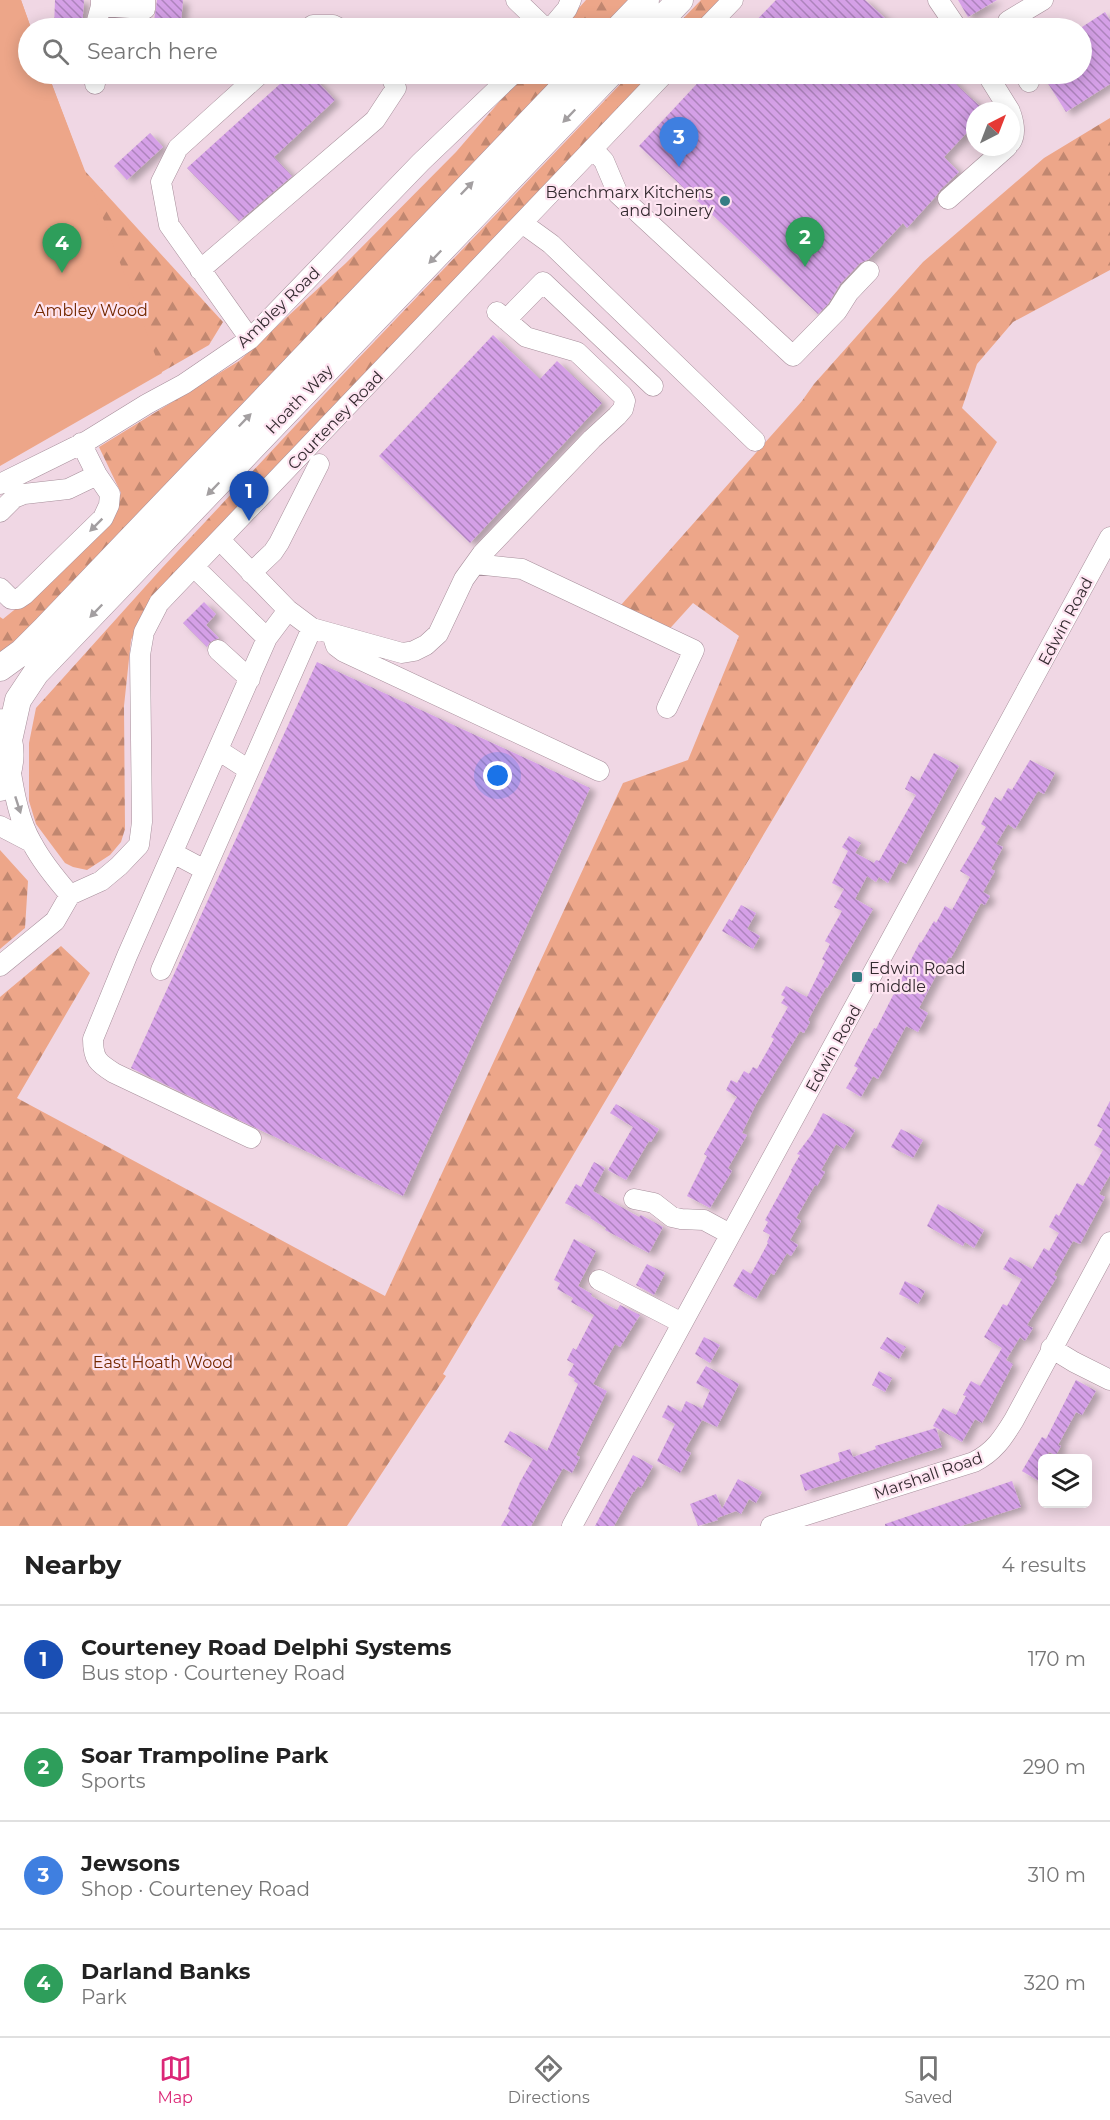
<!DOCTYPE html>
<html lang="en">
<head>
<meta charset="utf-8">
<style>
	body { margin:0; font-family:Montserrat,sans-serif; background:#f6f6f6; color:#222 }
	.controls { position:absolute; right:18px; bottom:18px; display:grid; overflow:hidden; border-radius:9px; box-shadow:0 3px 15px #0003 }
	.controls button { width:54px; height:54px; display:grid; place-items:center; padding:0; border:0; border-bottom:2px solid #e0e0e0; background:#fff; color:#222; font:30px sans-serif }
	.compass { position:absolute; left:966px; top:102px; width:54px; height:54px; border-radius:50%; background:#fff; box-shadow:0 3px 15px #0003; rotate:42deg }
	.you { position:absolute; left:498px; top:776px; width:21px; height:21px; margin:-15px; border:4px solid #fff; border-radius:50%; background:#1a73e8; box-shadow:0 0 0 9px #1a73e833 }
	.badge { display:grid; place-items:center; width:39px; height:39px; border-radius:50%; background:#db2777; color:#fff; font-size:20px; font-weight:700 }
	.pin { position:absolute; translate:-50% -50px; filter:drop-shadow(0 2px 3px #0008) }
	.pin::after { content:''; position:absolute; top:32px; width:21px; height:18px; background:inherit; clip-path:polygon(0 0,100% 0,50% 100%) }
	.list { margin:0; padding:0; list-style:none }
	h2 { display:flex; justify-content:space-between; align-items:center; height:78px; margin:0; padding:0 24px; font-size:26px }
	h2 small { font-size:20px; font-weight:400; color:#767676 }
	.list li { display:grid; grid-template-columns:39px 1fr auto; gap:18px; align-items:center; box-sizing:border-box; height:108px; padding:0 24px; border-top:2px solid #e0e0e0 }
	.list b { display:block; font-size:22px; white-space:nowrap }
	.list p { margin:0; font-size:20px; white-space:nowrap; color:#767676 }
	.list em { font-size:20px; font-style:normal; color:#767676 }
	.icon { flex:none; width:33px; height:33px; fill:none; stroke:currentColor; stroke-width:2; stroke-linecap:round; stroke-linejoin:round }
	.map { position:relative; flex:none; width:1110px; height:1526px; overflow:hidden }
	.search { position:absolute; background:#fff; box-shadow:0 3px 15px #0003; left:18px; right:18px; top:18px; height:66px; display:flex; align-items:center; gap:15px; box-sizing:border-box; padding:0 21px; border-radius:33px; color:#767676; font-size:22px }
	.sheet { height:510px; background:#fff }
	nav { display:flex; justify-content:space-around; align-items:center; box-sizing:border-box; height:84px; border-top:2px solid #e0e0e0; background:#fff; font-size:16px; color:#767676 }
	nav a { display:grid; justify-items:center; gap:3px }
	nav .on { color:#db2777 }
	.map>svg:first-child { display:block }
	.forest { fill:url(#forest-firs) }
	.park { fill:#eda689 }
	.building { fill:url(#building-back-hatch); filter:url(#shadow) }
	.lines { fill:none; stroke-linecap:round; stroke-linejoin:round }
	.minor-casing { stroke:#a78f9b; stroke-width:21 }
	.major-casing { stroke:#a78f9b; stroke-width:27 }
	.minor { stroke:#fff; stroke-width:20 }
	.major { stroke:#fff; stroke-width:26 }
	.oneway { fill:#a39fa1 }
	.poi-dot { fill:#357d84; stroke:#fee4f1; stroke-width:2 }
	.labels { text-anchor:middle; stroke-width:4.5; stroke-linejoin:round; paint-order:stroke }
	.poi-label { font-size:16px; fill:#332a2f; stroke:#fee4f1; text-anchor:end }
	.street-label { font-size:16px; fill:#332a2f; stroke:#fee4f1 }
	.park-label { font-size:16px; fill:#742900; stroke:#fee4f1 }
</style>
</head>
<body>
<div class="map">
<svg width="1110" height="1526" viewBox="0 0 1110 1526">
	<defs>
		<pattern id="forest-firs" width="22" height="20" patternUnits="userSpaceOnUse" patternTransform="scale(1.5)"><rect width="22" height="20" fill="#eda689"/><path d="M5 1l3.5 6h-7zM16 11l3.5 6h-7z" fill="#c18770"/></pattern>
		<pattern id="building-back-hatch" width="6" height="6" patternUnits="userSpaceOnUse" patternTransform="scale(1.5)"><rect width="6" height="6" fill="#d5a0e7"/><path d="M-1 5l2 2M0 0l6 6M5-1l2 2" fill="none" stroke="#ad83bc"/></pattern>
		<filter id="shadow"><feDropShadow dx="6" dy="3.5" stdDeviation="3" flood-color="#0004"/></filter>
	</defs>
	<rect width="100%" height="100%" fill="#f0d7e4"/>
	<path class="forest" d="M0,0H21L31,28H28V74H48L84,170L223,322L209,345L0,465Z
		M586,0H634L607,28H561Z
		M701,0H725L698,28H674Z
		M523,74H564L25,637L0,655V617L3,619L29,598L113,511L121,493L99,447L239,361L346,263L456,152Z
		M630,74H655L150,601L131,640L124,706L125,829L121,842L110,855L87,870L73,867L65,863L36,824L29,801V743L36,708L162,568L353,364Z
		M1110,118V270L1013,322L977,364L962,408L997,442L443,1374L446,1376L347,1526H0V997L61,946L90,973L17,1098L385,1296L623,783L688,760L739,636L693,603L664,635L621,605L802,401L814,384L923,262L1044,158Z
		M0,850L28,881L25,928L0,949Z"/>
	<path class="park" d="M0,0H21L31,28H28V74H48L162,373L0,466Z"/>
	<path class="building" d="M55,0H84L82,28H54Z
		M157,0H183L181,23L154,21Z
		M776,0H865L896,28H749Z
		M958,0H997L968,17Z
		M1105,12L1110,20V84L1066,112L1042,74H1082V27Z
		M291,74H310L335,100L274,157L292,176L239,221L187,168Z
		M706,74H945L985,111H975V124L944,157L959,172L940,190L936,196L907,228L903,223L869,259L860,263L840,284L828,304L818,314L639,146Z
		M150,133L163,147L127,180L114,166Z
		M493,335L540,379L557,361L602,403L470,543L379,456Z
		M204,602L216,614L206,625L219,638L210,642L207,647L183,623Z
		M317,662L590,788L403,1196L260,1130L131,1068Z
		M934,753L959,766L906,864L900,861L888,883L879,877L876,882L867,876L855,899L873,909L827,988L826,987L808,1020L810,1022L804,1033L800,1031L756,1104L742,1133L747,1135L728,1168L732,1171L710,1208L687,1196L707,1156L704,1154L737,1097L726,1090L731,1080L737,1083L744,1071L749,1074L753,1067L757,1069L774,1039L771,1037L788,1007L781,1003L785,997L781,995L786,986L807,997L825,961L822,959L830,944L825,941L842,911L834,907L844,889L832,883L848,851L842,847L849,836L861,843L855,853L874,863L876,860L879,861L916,795L905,789L911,776L919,781Z
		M1030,760L1055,773L1044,794L1038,791L1015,829L1008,824L996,844L1003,847L991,869L995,871L983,892L990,896L985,905L981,903L951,958L949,957L943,969L940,968L919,1008L928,1013L918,1032L906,1026L878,1079L873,1076L861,1097L846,1088L858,1068L854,1066L874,1028L876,1029L920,942L921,943L934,921L936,923L945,906L952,910L970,877L960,871L986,827L981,824L995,797L1001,801L1008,788L1012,790Z
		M741,905L756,913L747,929L760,936L753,949L722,931L729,919L732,921Z
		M1110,1101V1175L1099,1194L1105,1197L1080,1244L1073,1241L1054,1275L1057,1277L1027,1325L1033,1328L1025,1341L1020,1337L1006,1360L1013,1364L982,1423L975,1419L962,1442L933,1426L943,1408L956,1415L966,1396L963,1395L971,1381L980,1386L1002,1348L984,1337L1003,1304L1007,1306L1022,1279L1003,1269L1010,1257L1032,1269L1044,1248L1049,1251L1059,1233L1049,1227L1056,1214L1059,1216L1077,1183L1083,1186L1103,1150L1094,1145L1103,1129L1097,1126Z
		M616,1104L659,1129L651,1142L649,1141L626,1180L608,1170L633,1127L610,1113Z
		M823,1113L855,1130L844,1149L836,1144L821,1170L825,1172L817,1186L815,1185L796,1218L801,1221L790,1240L798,1245L791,1256L787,1253L774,1275L771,1273L756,1299L733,1286L743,1269L751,1274L768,1243L767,1242L770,1235L763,1231L768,1222L765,1220L792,1171L791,1170L800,1155L797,1154L812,1134Z
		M901,1129L923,1140L913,1158L891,1147Z
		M594,1162L605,1168L593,1191L639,1217L641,1215L663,1227L649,1253L605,1230L606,1228L590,1218L591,1217L565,1203L576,1184L581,1187Z
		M938,1204L984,1230L974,1248L965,1242L963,1246L927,1226Z
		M574,1239L596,1251L578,1286L592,1294L591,1296L617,1310L620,1305L640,1315L620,1347L615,1344L593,1384L607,1391L576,1455L580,1457L572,1473L563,1468L531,1526H501L510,1510L508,1509L520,1482L533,1459L504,1442L510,1431L547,1451L578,1384L574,1381L575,1379L568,1375L574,1364L567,1360L573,1348L576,1350L594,1315L571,1302L573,1298L557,1289L560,1283L554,1280Z
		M647,1264L665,1273L654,1295L636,1285Z
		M905,1281L925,1291L918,1304L899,1294Z
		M704,1337L720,1345L710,1363L695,1354Z
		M887,1337L906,1347L899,1359L880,1348Z
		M706,1366L739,1384L717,1427L702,1420L685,1450L691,1453L680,1473L657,1461L675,1424L662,1417L668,1405L681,1412L686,1401L702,1409L710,1390L696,1383Z
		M879,1371L892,1378L885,1392L872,1385Z
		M1076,1380L1096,1391L1082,1415L1076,1412L1058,1445L1061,1446L1056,1455L1049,1452L1046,1458H1042V1483L1022,1471L1042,1437L1046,1439Z
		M936,1428L942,1447L805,1491L800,1475L840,1461L838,1453L850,1449L853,1457L876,1449L875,1446Z
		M633,1455L653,1466L641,1488L638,1486L634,1492H633L614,1526H595Z
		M738,1479L762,1492L756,1503L749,1499L741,1514L736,1511L717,1518L718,1520L698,1526L690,1504L716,1494L722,1509Z
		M1012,1481L1021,1507L961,1526H885V1524Z"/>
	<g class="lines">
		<defs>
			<path id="minor" d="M101,0V6L145,9V0
				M516,0L545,28
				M938,0L957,28
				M95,28L101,6
				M309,28L313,25H333L339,28
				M551,28L567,9L571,0
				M706,28L733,0
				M1006,28L1008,21L1043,0
				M95,74V84
				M987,74L1010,111
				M1025,74L1029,82
				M1011,114C1014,123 1016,134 1011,142
				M593,149L604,161L618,194L793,356L837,311L849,292L869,271
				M948,199L1007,147
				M522,223L551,244L755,441
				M200,270L375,120L396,88L390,74
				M506,320L543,282L653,386
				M250,339L169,225L161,182L178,148L260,74
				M0,484L87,441L147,404L184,384L250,339L421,162L513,74
				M0,512L14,498L24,494L68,489L97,475
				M220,540L288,610L312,628L402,653L414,651L426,645L438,634L464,579L482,554L592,439L617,416L623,409L625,401L622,395L577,352L526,337L497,312
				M475,564L522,569L694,650L667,708
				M194,567L267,638
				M251,573L273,552L279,543L319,464
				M0,588L11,599H18L24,595L103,518L109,505L110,494L97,475L81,443
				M332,634L336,646L344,652L599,771
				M218,650L250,679
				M218,750L249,770
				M10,767C14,792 19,821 32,843C42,862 56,879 70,895
				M0,826L31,842
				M173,853L205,870
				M70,895L101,881L119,866L139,845L142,822L140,655L144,632L159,603L664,74
				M0,966L55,921L70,895
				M161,970L312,628
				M251,1138L114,1073C98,1063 93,1059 93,1039L127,956L267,638L288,610
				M634,1199L654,1203L672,1217L681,1219L704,1220L730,1234
				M599,1280L682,1323
				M1051,1348L1074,1362L1110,1380
				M572,1526L1110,537
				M771,1526L974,1462C994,1452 1003,1438 1014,1420L1110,1242"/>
			<path id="major" d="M619,28L646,0
				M653,28L680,0
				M0,668L22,652L45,629L576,74
				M10,736L18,700L36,673L610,74
				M0,788C14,769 13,743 3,722"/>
		</defs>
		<use href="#minor" class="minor-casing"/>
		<use href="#major" class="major-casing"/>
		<use href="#minor" class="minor"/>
		<use href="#major" class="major"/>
	</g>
	<defs><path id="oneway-solid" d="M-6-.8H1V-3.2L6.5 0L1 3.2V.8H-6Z" transform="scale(1.5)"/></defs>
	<g class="oneway">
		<use href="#oneway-solid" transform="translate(569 116) rotate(134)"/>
		<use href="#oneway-solid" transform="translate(467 188) rotate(-46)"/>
		<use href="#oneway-solid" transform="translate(435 257) rotate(134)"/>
		<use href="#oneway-solid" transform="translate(245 420) rotate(-46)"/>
		<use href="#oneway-solid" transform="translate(213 489) rotate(134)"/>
		<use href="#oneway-solid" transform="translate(96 525) rotate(135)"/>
		<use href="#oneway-solid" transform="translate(96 611) rotate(134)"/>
		<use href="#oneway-solid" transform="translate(18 805) rotate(72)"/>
	</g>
	<g class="poi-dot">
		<circle cx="725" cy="201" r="6"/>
		<rect x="851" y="971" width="12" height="12" rx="3"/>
	</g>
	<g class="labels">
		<g class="poi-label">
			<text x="713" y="198">Benchmarx Kitchens<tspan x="713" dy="18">and Joinery</tspan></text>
			<text x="869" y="974" text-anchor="start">Edwin Road<tspan x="869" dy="18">middle</tspan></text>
		</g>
		<g class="street-label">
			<text transform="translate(278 307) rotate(-44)" y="6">Ambley Road</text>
			<text transform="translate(299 399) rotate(-46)" y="6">Hoath Way</text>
			<text transform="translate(335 420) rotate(-46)" y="6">Courteney Road</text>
			<text transform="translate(1065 621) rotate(-62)" y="6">Edwin Road</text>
			<text transform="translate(833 1048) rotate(-61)" y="6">Edwin Road</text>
			<text transform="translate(928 1475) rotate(-19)" y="6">Marshall Road</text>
		</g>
		<g class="park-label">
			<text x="91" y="316">Ambley Wood</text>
			<text x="163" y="1368">East Hoath Wood</text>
		</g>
	</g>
</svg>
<div class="controls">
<button><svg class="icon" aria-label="layers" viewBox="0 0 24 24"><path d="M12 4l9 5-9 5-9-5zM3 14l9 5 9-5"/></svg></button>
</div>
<svg class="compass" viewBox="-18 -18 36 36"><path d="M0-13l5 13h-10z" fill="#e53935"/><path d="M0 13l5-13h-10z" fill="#767676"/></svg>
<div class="you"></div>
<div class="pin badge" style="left:249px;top:521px;background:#1a4fb4">1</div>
<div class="pin badge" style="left:805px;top:267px;background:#2e9e5b">2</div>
<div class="pin badge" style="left:679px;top:167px;background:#3f7fe0">3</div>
<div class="pin badge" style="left:62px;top:273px;background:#2e9e5b">4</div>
<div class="search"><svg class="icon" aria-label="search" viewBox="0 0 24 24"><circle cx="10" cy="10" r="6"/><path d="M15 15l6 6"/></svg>Search here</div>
</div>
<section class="sheet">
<h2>Nearby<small>4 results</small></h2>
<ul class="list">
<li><span class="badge" style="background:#1a4fb4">1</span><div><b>Courteney Road Delphi Systems</b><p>Bus stop · Courteney Road</p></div><em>170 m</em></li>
<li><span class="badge" style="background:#2e9e5b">2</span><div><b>Soar Trampoline Park</b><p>Sports</p></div><em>290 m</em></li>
<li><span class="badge" style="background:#3f7fe0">3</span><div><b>Jewsons</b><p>Shop · Courteney Road</p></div><em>310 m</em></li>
<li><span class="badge" style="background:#2e9e5b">4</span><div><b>Darland Banks</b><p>Park</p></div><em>320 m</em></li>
</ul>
</section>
<nav>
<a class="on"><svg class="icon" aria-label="map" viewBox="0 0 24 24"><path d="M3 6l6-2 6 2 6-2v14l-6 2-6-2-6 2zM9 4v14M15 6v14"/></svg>Map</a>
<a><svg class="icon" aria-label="directions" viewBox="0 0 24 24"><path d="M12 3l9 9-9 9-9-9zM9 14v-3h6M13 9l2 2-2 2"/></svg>Directions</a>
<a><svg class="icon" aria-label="saved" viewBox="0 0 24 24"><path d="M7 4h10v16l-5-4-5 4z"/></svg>Saved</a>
</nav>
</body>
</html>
